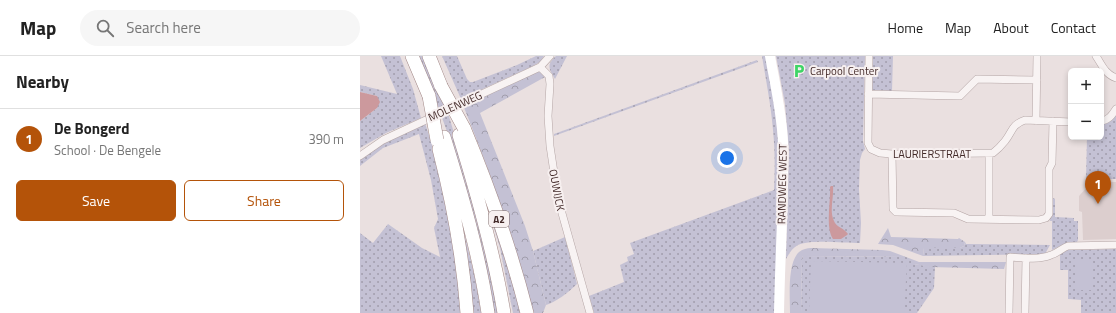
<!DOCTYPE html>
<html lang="en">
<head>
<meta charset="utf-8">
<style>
	body { margin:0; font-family:"Titillium Web",sans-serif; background:#f6f6f6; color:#222 }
	.controls { position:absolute; right:12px; top:12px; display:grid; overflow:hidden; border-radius:6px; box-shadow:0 2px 6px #0003 }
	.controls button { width:36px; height:36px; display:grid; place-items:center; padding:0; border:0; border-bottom:1px solid #e0e0e0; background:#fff; color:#222; font:20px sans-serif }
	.you { position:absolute; left:367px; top:102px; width:14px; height:14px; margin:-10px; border:3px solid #fff; border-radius:50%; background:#1a73e8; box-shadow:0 0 0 6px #1a73e833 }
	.badge { display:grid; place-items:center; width:26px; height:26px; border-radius:50%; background:#b45309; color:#fff; font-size:13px; font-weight:700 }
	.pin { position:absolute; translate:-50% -33px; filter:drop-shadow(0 1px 2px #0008) }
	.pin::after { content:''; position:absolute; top:21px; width:14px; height:12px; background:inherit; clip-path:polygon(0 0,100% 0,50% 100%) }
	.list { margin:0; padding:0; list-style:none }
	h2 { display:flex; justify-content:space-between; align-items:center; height:52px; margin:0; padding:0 16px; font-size:17px }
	h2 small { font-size:13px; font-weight:400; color:#767676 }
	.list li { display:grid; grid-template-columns:26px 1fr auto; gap:12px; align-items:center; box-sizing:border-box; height:60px; padding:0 16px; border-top:1px solid #e0e0e0 }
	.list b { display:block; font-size:15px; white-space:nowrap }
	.list p { margin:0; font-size:13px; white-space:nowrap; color:#767676 }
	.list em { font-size:13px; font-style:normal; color:#767676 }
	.actions { display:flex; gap:8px; padding:12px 16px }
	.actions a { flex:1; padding:9px 0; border:1px solid #b45309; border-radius:6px; text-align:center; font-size:14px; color:#b45309 }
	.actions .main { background:#b45309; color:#fff }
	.icon { flex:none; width:22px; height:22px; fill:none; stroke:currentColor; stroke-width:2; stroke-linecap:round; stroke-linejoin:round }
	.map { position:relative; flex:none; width:756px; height:257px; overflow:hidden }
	header { display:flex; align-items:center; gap:24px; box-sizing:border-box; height:56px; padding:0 20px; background:#fff; border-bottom:1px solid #e0e0e0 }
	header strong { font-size:19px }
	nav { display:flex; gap:22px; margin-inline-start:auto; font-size:14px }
	.search { width:280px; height:36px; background:#f6f6f6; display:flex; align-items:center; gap:10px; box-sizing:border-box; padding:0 14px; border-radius:22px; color:#767676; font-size:15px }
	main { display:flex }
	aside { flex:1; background:#fff }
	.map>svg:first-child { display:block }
	.built { fill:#dccece }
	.green { fill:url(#green-dots) }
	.forest { fill:url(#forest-crowns) }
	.pitch { fill:#c4c1d4 }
	.water { fill:#cc999d }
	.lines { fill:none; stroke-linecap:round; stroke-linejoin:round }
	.street-casing { stroke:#b4a5a5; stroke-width:8 }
	.highway-casing { stroke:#a18786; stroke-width:14 }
	.street { stroke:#f8f3f3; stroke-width:7 }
	.secondary { stroke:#fff; stroke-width:10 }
	.highway { stroke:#fff; stroke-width:13 }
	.highway-bridge-casing { stroke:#a18786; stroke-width:14; stroke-linecap:butt }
	.highway-bridge { stroke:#fff; stroke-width:13 }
	.labels { text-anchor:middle; stroke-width:4; stroke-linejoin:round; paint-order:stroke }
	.shield { fill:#f7f0f0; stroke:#786564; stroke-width:1 }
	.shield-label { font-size:10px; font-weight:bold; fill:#422928 }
	.poi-label { font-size:11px; fill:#422928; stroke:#f7f0f0; text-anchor:start }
	.street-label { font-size:11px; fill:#422928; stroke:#f7f0f0 }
</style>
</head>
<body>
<header>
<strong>Map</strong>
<div class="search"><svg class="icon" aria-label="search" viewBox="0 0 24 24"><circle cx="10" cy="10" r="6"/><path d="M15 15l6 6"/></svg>Search here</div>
<nav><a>Home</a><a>Map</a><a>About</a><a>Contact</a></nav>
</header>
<main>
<aside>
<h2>Nearby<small></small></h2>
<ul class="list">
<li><span class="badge">1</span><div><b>De Bongerd</b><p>School · De Bengele</p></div><em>390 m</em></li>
</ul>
<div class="actions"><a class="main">Save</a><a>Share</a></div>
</aside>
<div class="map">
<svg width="756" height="257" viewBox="0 0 756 257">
	<defs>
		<pattern id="green-dots" width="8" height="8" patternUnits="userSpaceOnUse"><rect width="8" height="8" fill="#c4c1d4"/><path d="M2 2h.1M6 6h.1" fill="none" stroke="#a19dac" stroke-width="1.8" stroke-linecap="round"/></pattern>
		<pattern id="forest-crowns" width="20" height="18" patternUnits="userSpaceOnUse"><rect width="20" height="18" fill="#c4c1d4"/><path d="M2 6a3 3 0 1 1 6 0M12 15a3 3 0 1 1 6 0" fill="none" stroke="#a19dac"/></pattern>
	</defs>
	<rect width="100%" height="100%" fill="#eae0e0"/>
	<path class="built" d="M732,126H756V183L723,184L722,156L719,155V140Z"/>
	<path class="green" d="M21,0H40L53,33L61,62L26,77L0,92V65L17,52V40L0,36V29L37,38Z
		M55,0H63L85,50L79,53Z
		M82,0H97L107,23L110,26H113L157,9L176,0H184L180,6L171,11L101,43Z
		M196,0H207L195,23C189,13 186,9 196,0Z
		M402,0H407L415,49L419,95L415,257H234L229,240L264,226L260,209L268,205L267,201L274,198L270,187L414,134C415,114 415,94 413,74C411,49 406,25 402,0Z
		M416,0H505L503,85L505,93L502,97L500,104L499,133L501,167L500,187C486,187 449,183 438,189C432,192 429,198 426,203L429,95L425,48Z
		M512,0H533L532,35L511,34Z
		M397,4L398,6L194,80V78Z
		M88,57L109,127L142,257H134L129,223L121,192L97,103L81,59Z
		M756,57V123H726L727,81H741V69L749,66Z
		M65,67C86,128 96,193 101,257H0V177L13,187L28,168L62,192L80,201L74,172L78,163L71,124L59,78L23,92L0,110V103L19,88Z
		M122,131L164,257H153L140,192Z
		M95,139L116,226L121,257H111Z
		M691,141L695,143V161L714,162V165H718V184L716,188L702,189L692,194V165H690Z
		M205,181L217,228C210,235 195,247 186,249L173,195Z
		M605,186L606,188L690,189L685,198L563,200L564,192H600L604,190Z
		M756,193V257H721V244L708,243V214H700V197L706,194Z
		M443,200L546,201L554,204V208L575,211L574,232L557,257H441L442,203Z"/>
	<path class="forest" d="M177,15L180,16L185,21L120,57L165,170L173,195L186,249L183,257H173C156,185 130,117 103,49Z
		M528,172L531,181L598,183L599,182L605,186L604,190L600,192H564L563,200L533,189L518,188Z
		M451,192L522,194L530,195L546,201L443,200L442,203L441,257H430C430,241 427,207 439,196C443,193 447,192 451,192Z
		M554,204L559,206H646L644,213L570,211L554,208Z"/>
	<path class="pitch" d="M451,205L547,207L544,257H449Z
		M715,205H731V234H715Z"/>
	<path class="water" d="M0,36L17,40L20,46L17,52L0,65Z
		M471,130H473C474,142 469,155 474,165C476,171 484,172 488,178L487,179L481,183H473C465,171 471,145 470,131Z"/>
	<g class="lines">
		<defs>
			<path id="street" d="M509,0L508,87L511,93L520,97L532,98L633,97C637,94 641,90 645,85C653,75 651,69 665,64L711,66
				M736,0C742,9 745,18 756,22
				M180,11L189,20L190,28L188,60L190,90L198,143L230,257
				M508,38L600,40L617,23L677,24
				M676,65L677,0
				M741,65C749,64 752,59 756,53
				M532,98L533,153L536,156L594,157L608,163L679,164L686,162L689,158V113L692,107L693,65
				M629,98V163
				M0,100L23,84L180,11L190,0
				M649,257L650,201C663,202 679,204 691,199C698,197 702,192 708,190L756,189
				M665,257L666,202"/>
			<path id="highway" d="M52,0L69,40
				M69,0L81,30
				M104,72C129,132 151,194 167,257
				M99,79C117,137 134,196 144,257
				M84,81C102,139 119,197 128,257
				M79,93C93,147 103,201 107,257"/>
		</defs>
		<use href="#street" class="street-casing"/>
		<use href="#highway" class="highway-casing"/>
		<use href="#street" class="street"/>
		<path class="secondary" d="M410,0C415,28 422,58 423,87C424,144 420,200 419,257"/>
		<use href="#highway" class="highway"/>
		<defs>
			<path id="highway-bridge" d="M81,30L104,72
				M69,40L77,84"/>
		</defs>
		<use href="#highway-bridge" class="highway-bridge-casing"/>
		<use href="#highway-bridge" class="highway-bridge"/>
	</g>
	<defs>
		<symbol id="parking-bare" viewBox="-9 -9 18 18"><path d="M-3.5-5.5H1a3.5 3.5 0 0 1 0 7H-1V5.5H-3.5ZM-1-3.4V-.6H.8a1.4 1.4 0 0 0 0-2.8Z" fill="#3ed566" stroke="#f7f0f0" stroke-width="2.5" paint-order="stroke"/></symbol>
	</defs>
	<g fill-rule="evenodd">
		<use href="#parking-bare" x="429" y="5" width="20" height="20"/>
	</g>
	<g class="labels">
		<rect class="shield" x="129" y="155" width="20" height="16" rx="3"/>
		<g class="shield-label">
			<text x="139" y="167">A2</text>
		</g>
		<g class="poi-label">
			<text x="450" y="19">Carpool Center</text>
		</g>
		<g class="street-label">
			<text transform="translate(95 50) rotate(-24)" y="4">MOLENWEG</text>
			<text x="572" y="102">LAURIERSTRAAT</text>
			<text transform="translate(422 128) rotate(-89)" y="4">RANDWEG WEST</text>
			<text transform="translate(197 134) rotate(79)" y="4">OUWIJCK</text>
		</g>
	</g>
</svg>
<div class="controls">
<button>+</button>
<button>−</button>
</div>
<div class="you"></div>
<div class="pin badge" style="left:738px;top:148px">1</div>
</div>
</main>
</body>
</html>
